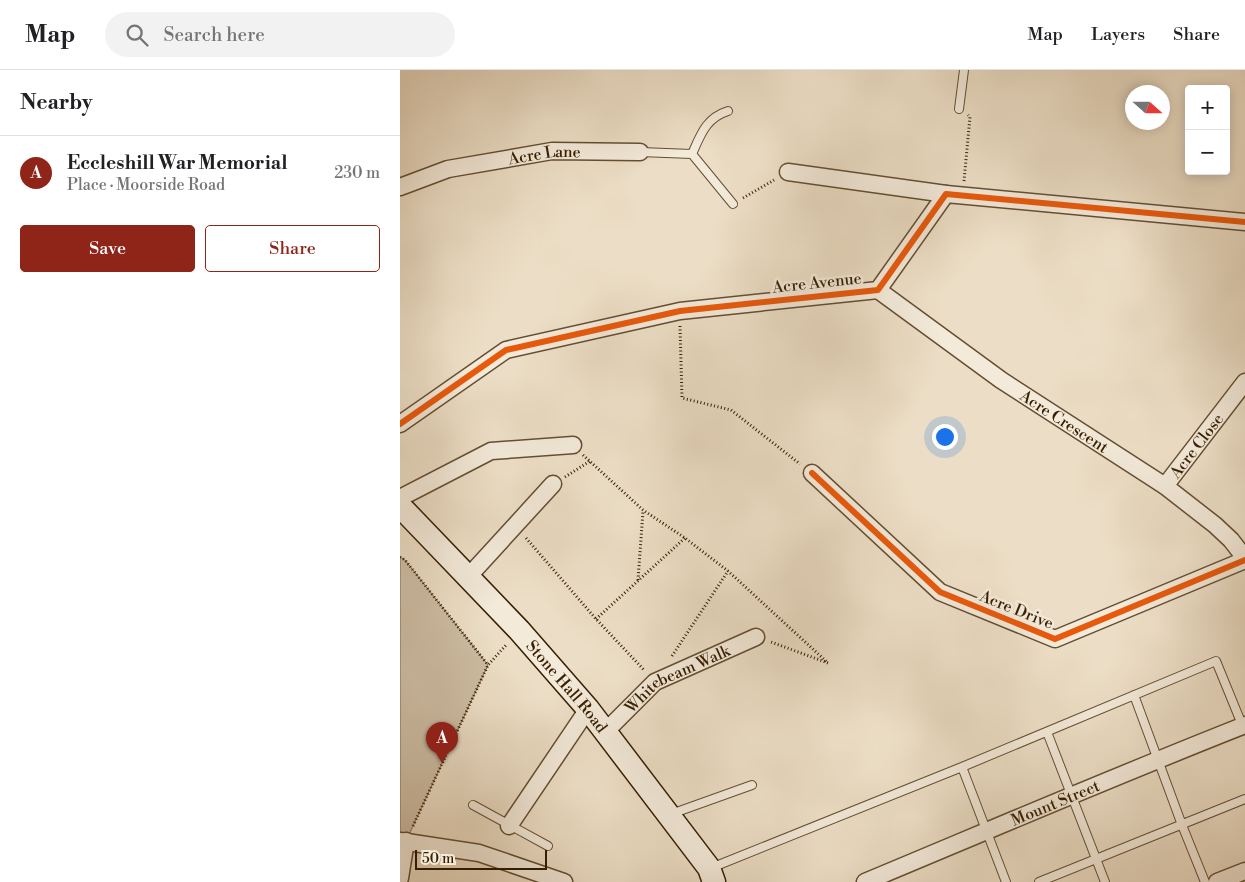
<!DOCTYPE html>
<html lang="en">
<head>
<meta charset="utf-8">
<style>
	body { margin:0; font-family:"Libre Bodoni",serif; background:#f2f2f2; color:#202124 }
	.controls { position:absolute; right:15px; top:15px; display:grid; overflow:hidden; border-radius:5px; box-shadow:0 2px 12px #0003 }
	.controls button { width:45px; height:45px; display:grid; place-items:center; padding:0; border:0; border-bottom:1px solid #e0e0e0; background:#fff; color:#202124; font:25px sans-serif }
	.compass { position:absolute; left:725px; top:15px; width:45px; height:45px; border-radius:50%; background:#fff; box-shadow:0 2px 12px #0003; rotate:111deg }
	.scale { position:absolute; left:15px; bottom:12px; width:132px; box-sizing:border-box; padding-left:5px; border:2px solid #361e00; border-top:0; font-size:14px; line-height:18px; white-space:nowrap; color:#361e00; -webkit-text-stroke:4px #f3eada; paint-order:stroke }
	.you { position:absolute; left:544px; top:366px; width:18px; height:18px; margin:-12px; border:4px solid #fff; border-radius:50%; background:#1a73e8; box-shadow:0 0 0 8px #1a73e833 }
	.badge { display:grid; place-items:center; width:32px; height:32px; border-radius:50%; background:#8f2418; color:#fff; font-size:16px; font-weight:700 }
	.pin { position:absolute; translate:-50% -41px; filter:drop-shadow(0 1px 2px #0008) }
	.pin::after { content:''; position:absolute; top:26px; width:18px; height:15px; background:inherit; clip-path:polygon(0 0,100% 0,50% 100%) }
	.list { margin:0; padding:0; list-style:none }
	h2 { display:flex; justify-content:space-between; align-items:center; height:65px; margin:0; padding:0 20px; font-size:21px }
	h2 small { font-size:16px; font-weight:400; color:#757577 }
	.list li { display:grid; grid-template-columns:32px 1fr auto; gap:15px; align-items:center; box-sizing:border-box; height:75px; padding:0 20px; border-top:1px solid #e0e0e0 }
	.list b { display:block; font-size:19px; white-space:nowrap }
	.list p { margin:0; font-size:16px; white-space:nowrap; color:#757577 }
	.list em { font-size:16px; font-style:normal; color:#757577 }
	.actions { display:flex; gap:10px; padding:15px 20px }
	.actions a { flex:1; padding:11px 0; border:1px solid #8f2418; border-radius:5px; text-align:center; font-size:18px; color:#8f2418 }
	.actions .main { background:#8f2418; color:#fff }
	.icon { flex:none; width:28px; height:28px; fill:none; stroke:currentColor; stroke-width:2; stroke-linecap:round; stroke-linejoin:round }
	.map { position:relative; flex:none; width:845px; height:812px; overflow:hidden }
	header { display:flex; align-items:center; gap:30px; box-sizing:border-box; height:70px; padding:0 25px; background:#fff; border-bottom:1px solid #e0e0e0 }
	header strong { font-size:24px }
	nav { display:flex; gap:28px; margin-inline-start:auto; font-size:18px }
	.search { width:350px; height:45px; background:#f2f2f2; display:flex; align-items:center; gap:12px; box-sizing:border-box; padding:0 18px; border-radius:28px; color:#757577; font-size:19px }
	main { display:flex }
	aside { flex:1; background:#fff }
	.map>svg:first-child { display:block }
	.green { fill:#cdbda4; stroke:#826e52 }
	.lines { fill:none; stroke-linecap:round; stroke-linejoin:round }
	.lane-casing { stroke:#644e32; stroke-width:10 }
	.street-casing { stroke:#644e32; stroke-width:19 }
	.secondary-casing { stroke:#361e00; stroke-width:25 }
	.path { stroke:#361e00; stroke-width:3; stroke-dasharray:1 2.5; stroke-linecap:butt }
	.lane { stroke:#f3eada; stroke-width:8 }
	.street { stroke:#f3eada; stroke-width:16 }
	.secondary { stroke:#f3eada; stroke-width:22 }
	.cycleway-casing { stroke:#f3eada; stroke-width:9 }
	.cycleway { stroke:#e8590c; stroke-width:6 }
	.labels { text-anchor:middle; stroke-width:5; stroke-linejoin:round; paint-order:stroke }
	.street-label { font-size:16px; fill:#361e00; stroke:#f3eada }
</style>
</head>
<body>
<header>
<strong>Map</strong>
<div class="search"><svg class="icon" aria-label="search" viewBox="0 0 24 24"><circle cx="10" cy="10" r="6"/><path d="M15 15l6 6"/></svg>Search here</div>
<nav><a>Map</a><a>Layers</a><a>Share</a></nav>
</header>
<main>
<aside>
<h2>Nearby<small></small></h2>
<ul class="list">
<li><span class="badge">A</span><div><b>Eccleshill War Memorial</b><p>Place · Moorside Road</p></div><em>230 m</em></li>
</ul>
<div class="actions"><a class="main">Save</a><a>Share</a></div>
</aside>
<div class="map">
<svg width="845" height="812" viewBox="0 0 845 812">
	<rect width="100%" height="100%" fill="#ecdec6"/>
	<filter id="stains"><feTurbulence type="fractalNoise" baseFrequency=".004" numOctaves="4"/><feColorMatrix values="0 0 0 0 .2 0 0 0 0 .09 0 0 0 0 .02 0 0 0 .5 -.17"/></filter>
	<radialGradient id="worn" r=".72"><stop offset=".6" stop-color="#630" stop-opacity="0"/><stop offset="1" stop-color="#630" stop-opacity=".3"/></radialGradient>
	<path class="green" d="M0,487L5,490L88,595L6,771H0Z"/>
	<g class="lines">
		<defs>
			<path id="lane" d="M559,39L564,0
				M240,82L292,84L333,134
				M292,84C301,64 306,48 328,41
				M734,625L782,755L805,812
				M647,662L705,812
				M562,697L606,812
				M73,735L148,776
				M271,744L352,715
				M311,798L562,697L816,591L843,657
				M639,812L845,729"/>
			<g id="street">
				<path d="M388,102L546,124"/>
				<path id="s1" d="M0,117L48,99L152,81L240,82"/>
				<path id="s2" d="M478,220L601,310L765,416L815,455L831,470L845,488"/>
				<path d="M0,354L106,280L280,241L478,220L546,124L845,152"/>
				<path d="M412,403L540,522L655,569L845,490"/>
				<path id="s3" d="M765,416L845,312"/>
				<path d="M0,428L91,381L173,375"/>
				<path d="M68,507L153,414"/>
				<path id="s4" d="M206,661L255,612L356,567"/>
				<path d="M109,756L188,639"/>
				<path d="M0,771L79,783L164,812"/>
				<path d="M0,808L6,771"/>
				<path id="s5" d="M465,812C592,759 718,705 845,655"/>
				<path d="M817,812L845,801"/>
			</g>
			<g id="secondary">
				<path id="s6" d="M0,436L119,560L188,639L309,798L314,812"/>
			</g>
		</defs>
		<use href="#lane" class="lane-casing"/>
		<use href="#street" class="street-casing"/>
		<use href="#secondary" class="secondary-casing"/>
		<path class="path" d="M564,111L570,47L568,45
			M343,128L374,110
			M280,256L282,328L331,340L400,394
			M183,385L243,440L285,468L328,501L428,593L371,572
			M165,407L190,391
			M126,468L196,549L245,601
			M0,487L5,490L88,595
			M238,510L243,441
			M196,549L285,468
			M272,586L328,501
			M13,756L88,595L107,574"/>
		<use href="#lane" class="lane"/>
		<use href="#street" class="street"/>
		<use href="#secondary" class="secondary"/>
		<defs>
			<path id="cycleway" d="M0,354L106,280L280,241L478,220L546,124L845,152
				M412,403L540,522L655,569L845,490"/>
		</defs>
		<use href="#cycleway" class="cycleway-casing"/>
		<use href="#cycleway" class="cycleway"/>
	</g>
	<g class="labels">
		<g class="street-label">
			<text dy="6" stroke="none"><textPath href="#s1" startOffset="149">Acre Lane</textPath></text>
			<text transform="translate(417 212) rotate(-6)" y="6">Acre Avenue</text>
			<text dy="6" stroke="none"><textPath href="#s2" startOffset="228">Acre Crescent</textPath></text>
			<text dy="6" stroke="none"><textPath href="#s3" startOffset="51">Acre Close</textPath></text>
			<text transform="translate(617 539) rotate(22)" y="6">Acre Drive</text>
			<text dy="6" stroke="none"><textPath href="#s4" startOffset="90">Whitebeam Walk</textPath></text>
			<text dy="6" stroke="none"><textPath href="#s6" startOffset="246">Stone Hall Road</textPath></text>
			<text dy="6" stroke="none"><textPath href="#s5" startOffset="206">Mount Street</textPath></text>
		</g>
	</g>
	<rect width="100%" height="100%" filter="url(#stains)"/>
	<rect width="100%" height="100%" fill="url(#worn)"/>
</svg>
<div class="controls">
<button>+</button>
<button>−</button>
</div>
<svg class="compass" viewBox="-18 -18 36 36"><path d="M0-13l5 13h-10z" fill="#e53935"/><path d="M0 13l5-13h-10z" fill="#757577"/></svg>
<div class="scale">50 m</div>
<div class="you"></div>
<div class="pin badge" style="left:42px;top:693px">A</div>
</div>
</main>
</body>
</html>
